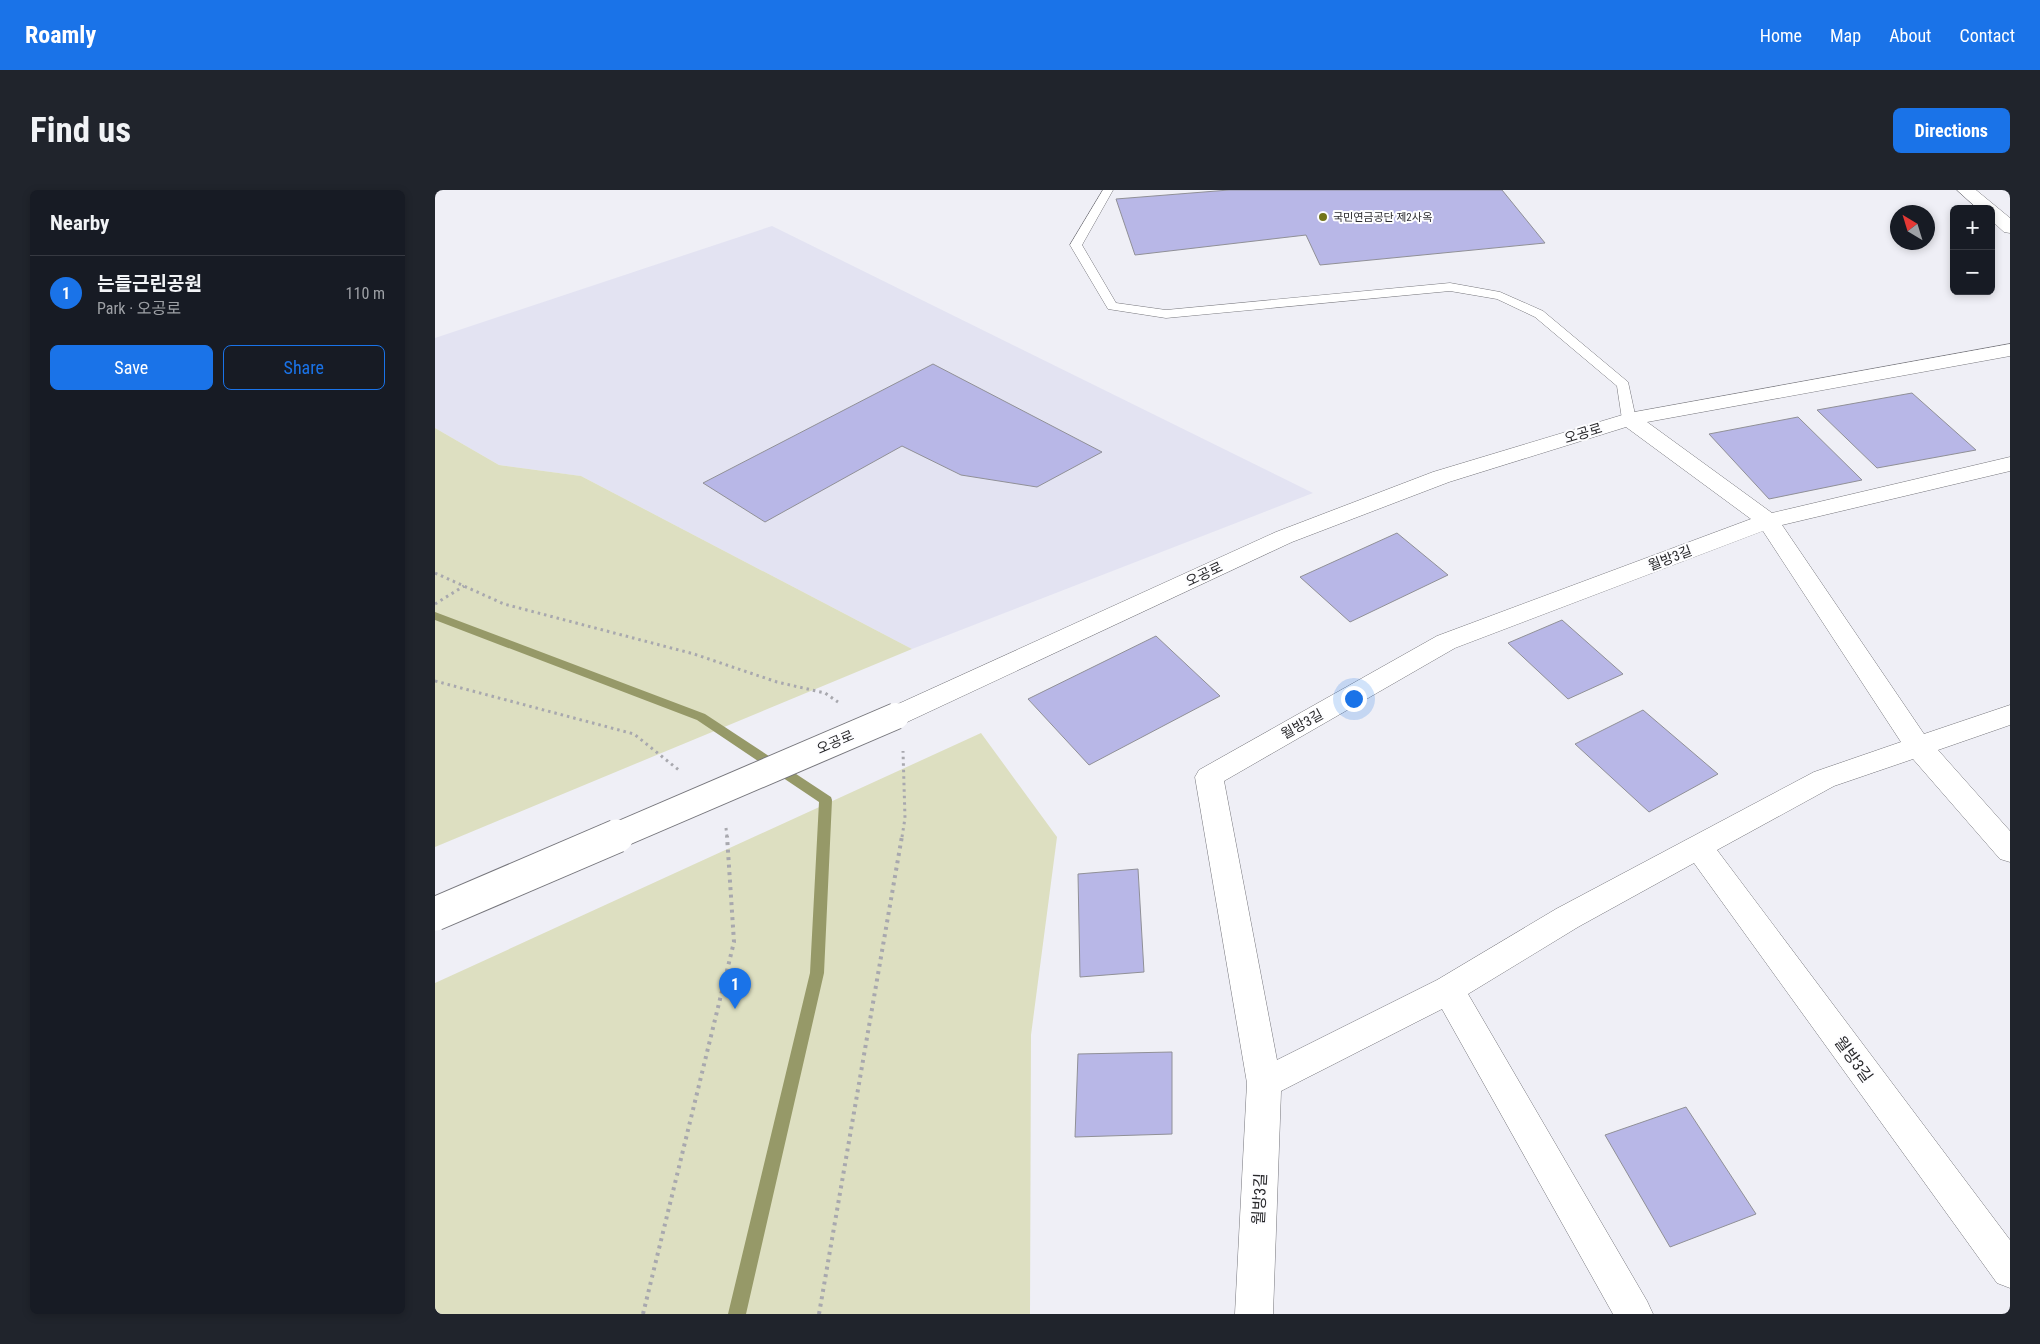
<!DOCTYPE html>
<html lang="en">
<head>
<meta charset="utf-8">
<style>
	body { margin:0; font-family:"Roboto Condensed","Noto Sans KR",sans-serif; background:#20242c; color:#f1f3f6 }
	.controls { position:absolute; right:15px; top:15px; display:grid; overflow:hidden; border-radius:8px; box-shadow:0 2px 8px #0003 }
	.controls button { width:45px; height:45px; display:grid; place-items:center; padding:0; border:0; border-bottom:1px solid #363941; background:#171b24; color:#f1f3f6; font:25px sans-serif }
	.compass { position:absolute; left:1455px; top:15px; width:45px; height:45px; border-radius:50%; background:#171b24; box-shadow:0 2px 8px #0003; rotate:322deg }
	.you { position:absolute; left:918px; top:508px; width:18px; height:18px; margin:-12px; border:4px solid #fff; border-radius:50%; background:#1a73e8; box-shadow:0 0 0 8px #1a73e833 }
	.badge { display:grid; place-items:center; width:32px; height:32px; border-radius:50%; background:#1a73e8; color:#fff; font-size:16px; font-weight:700 }
	.pin { position:absolute; translate:-50% -41px; filter:drop-shadow(0 1px 2px #0008) }
	.pin::after { content:''; position:absolute; top:26px; width:18px; height:15px; background:inherit; clip-path:polygon(0 0,100% 0,50% 100%) }
	.list { margin:0; padding:0; list-style:none }
	h2 { display:flex; justify-content:space-between; align-items:center; height:65px; margin:0; padding:0 20px; font-size:21px }
	h2 small { font-size:16px; font-weight:400; color:#9ea1a6 }
	.list li { display:grid; grid-template-columns:32px 1fr auto; gap:15px; align-items:center; box-sizing:border-box; height:75px; padding:0 20px; border-top:1px solid #363941 }
	.list b { display:block; font-size:19px; white-space:nowrap }
	.list p { margin:0; font-size:16px; white-space:nowrap; color:#9ea1a6 }
	.list em { font-size:16px; font-style:normal; color:#9ea1a6 }
	.actions { display:flex; gap:10px; padding:15px 20px }
	.actions a { flex:1; padding:11px 0; border:1px solid #1a73e8; border-radius:8px; text-align:center; font-size:18px; color:#1a73e8 }
	.actions .main { background:#1a73e8; color:#fff }
	.map { position:relative; flex:none; width:1575px; height:1124px; overflow:hidden; border-radius:8px }
	header { display:flex; align-items:center; gap:30px; box-sizing:border-box; height:70px; padding:0 25px; background:#1a73e8; color:#fff }
	header strong { font-size:24px }
	nav { display:flex; gap:28px; margin-inline-start:auto; font-size:18px }
	.intro { display:flex; align-items:center; justify-content:space-between; box-sizing:border-box; height:120px; padding:0 30px }
	h1 { margin:0; font-size:35px }
	.button { padding:12px 22px; border-radius:8px; background:#1a73e8; color:#fff; font-size:18px; font-weight:700 }
	main { display:flex; gap:30px; padding:0 30px }
	aside { flex:1; background:#171b24; border-radius:8px; box-shadow:0 2px 8px #0003 }
	.map>svg:first-child { display:block }
	.built { fill:#e3e3f2 }
	.green { fill:#dddfc1 }
	.lines { fill:none; stroke-linecap:round; stroke-linejoin:round }
	.stream { fill:#969968; fill-rule:evenodd }
	.building { fill:#b8b7e7; stroke:#909097 }
	.service-casing { stroke:#76767c; stroke-width:1 }
	.minor-casing { stroke:#76767c; stroke-width:1 }
	.path-far1 { stroke:#a8a8ae; stroke-width:3; stroke-dasharray:2.5 4; stroke-linecap:butt }
	.path { stroke:#a8a8ae; stroke-width:4; stroke-dasharray:3 4.5; stroke-linecap:butt }
	.service { fill:#fff; fill-rule:evenodd }
	.minor { fill:#fff; fill-rule:evenodd }
	.minor-bridge-far1-casing { stroke:#76767c; stroke-width:28; stroke-linecap:butt }
	.minor-bridge-casing { stroke:#76767c; stroke-width:35; stroke-linecap:butt }
	.minor-bridge-far1 { stroke:#fff; stroke-width:26 }
	.minor-bridge { stroke:#fff; stroke-width:33 }
	.poi-dot { fill:#72741a; stroke:#fdfdff; stroke-width:2 }
	.labels { text-anchor:middle; stroke-width:4; stroke-linejoin:round; paint-order:stroke }
	.far-poi-label { font-size:11px; fill:#29292c; stroke:#fdfdff; text-anchor:start }
	.street-label { font-size:14px; fill:#29292c; stroke:#fdfdff }
	.near-street-label { font-size:16px; fill:#29292c; stroke:#fdfdff }
</style>
</head>
<body>
<header>
<strong>Roamly</strong>
<nav><a>Home</a><a>Map</a><a>About</a><a>Contact</a></nav>
</header>
<div class="intro"><h1>Find us</h1><a class="button">Directions</a></div>
<main>
<aside>
<h2>Nearby<small></small></h2>
<ul class="list">
<li><span class="badge">1</span><div><b>는들근린공원</b><p>Park · 오공로</p></div><em>110 m</em></li>
</ul>
<div class="actions"><a class="main">Save</a><a>Share</a></div>
</aside>
<div class="map">
<svg width="1575" height="1124" viewBox="0 0 1575 1124">
	<rect width="100%" height="100%" fill="#efeff6"/>
	<path class="built" d="M337,36L878,303L477,459L146,286L64,275L0,238V148Z"/>
	<path class="green" d="M0,238L64,275L146,286L477,459L0,657Z
		M546,543L622,647L596,845L595,1124H0V793Z"/>
	<g class="lines">
		<path class="stream" d="M0,422L270,524L396,607L397,610L389,783L311,1124H293L375,783L384,612L262,530L0,430Z"/>
	</g>
	<path class="building" d="M794,0H1067L1110,53L885,75L871,45L700,65L681,9Z
		M498,174L667,262L602,297L526,285L467,256L330,332L268,293Z
		M1477,203L1541,260L1442,278L1382,220Z
		M1363,227L1427,290L1334,309L1274,244Z
		M962,343L1013,385L915,432L865,387Z
		M1127,430L1188,484L1133,509L1073,453Z
		M721,446L785,506L654,575L593,509Z
		M1208,520L1283,584L1214,622L1140,554Z
		M703,679L709,782L645,787L643,684Z
		M737,862V944L640,947L643,864Z
		M1251,917L1321,1024L1235,1057L1170,945Z"/>
	<g class="lines">
		<defs>
			<path id="service" d="M668,0H678L647,55L681,113L731,120L1015,93L1065,102L1108,121L1193,192L1201,229L1194,233L1187,229L1182,196L1100,127L1062,109L1015,101L731,128L673,119L635,55Z"/>
			<path id="minor" d="M1522,0H1541L1575,28V43L1569,42L1556,30V19H1543Z
				M1575,154V166L1212,232L1337,323L1575,267V281L1347,335L1489,544L1575,515V535L1503,560L1575,641V672L1565,669L1478,569L1399,596L1282,660L1575,1050V1098L1562,1093L1259,673L1143,737L1033,804L1212,1111L1218,1124H1178L1007,819L846,901L838,1124H800L812,893L760,587L764,580L1002,446L1316,329L1191,237L1014,292L857,352L470,533L461,536L452,533L448,526L452,519L841,342L998,282L1194,223ZM1328,341L1466,552L1379,582L1121,719L1002,790L842,870L789,591L1020,458Z"/>
		</defs>
		<use href="#service" class="service-casing"/>
		<use href="#minor" class="minor-casing"/>
		<path class="path-far1" d="M0,383L69,414L259,464L342,492L390,503L403,512
			M0,414L29,396
			M0,491L199,544L245,581
			M291,638L292,647
			M467,647L470,628L468,561"/>
		<path class="path" d="M208,1124L299,752L292,646
			M384,1124L467,646"/>
		<use href="#service" class="service"/>
		<use href="#minor" class="minor"/>
		<defs>
			<path id="minor-bridge-far1" d="M179,647L461,526"/>
			<path id="minor-bridge" d="M0,724L182,646"/>
		</defs>
		<use href="#minor-bridge-far1" class="minor-bridge-far1-casing"/>
		<use href="#minor-bridge" class="minor-bridge-casing"/>
		<use href="#minor-bridge-far1" class="minor-bridge-far1"/>
		<use href="#minor-bridge" class="minor-bridge"/>
	</g>
	<circle class="poi-dot" cx="888" cy="27" r="5"/>
	<g class="labels">
		<g class="far-poi-label">
			<text x="898" y="31">국민연금공단 제2사옥</text>
		</g>
		<g class="street-label">
			<text transform="translate(1148 243) rotate(-17)" y="5">오공로</text>
			<text transform="translate(1235 368) rotate(-21)" y="5">월방3길</text>
			<text transform="translate(769 384) rotate(-25)" y="5">오공로</text>
			<text transform="translate(867 534) rotate(-29)" y="5">월방3길</text>
			<text transform="translate(400 552) rotate(-23)" y="5">오공로</text>
		</g>
		<g class="near-street-label">
			<text transform="translate(1419 869) rotate(54)" y="6">월방3길</text>
			<text transform="translate(824 1009) rotate(-87)" y="6">월방3길</text>
		</g>
	</g>
</svg>
<div class="controls">
<button>+</button>
<button>−</button>
</div>
<svg class="compass" viewBox="-18 -18 36 36"><path d="M0-13l5 13h-10z" fill="#e53935"/><path d="M0 13l5-13h-10z" fill="#9ea1a6"/></svg>
<div class="you"></div>
<div class="pin badge" style="left:300px;top:819px">1</div>
</div>
</main>
</body>
</html>
